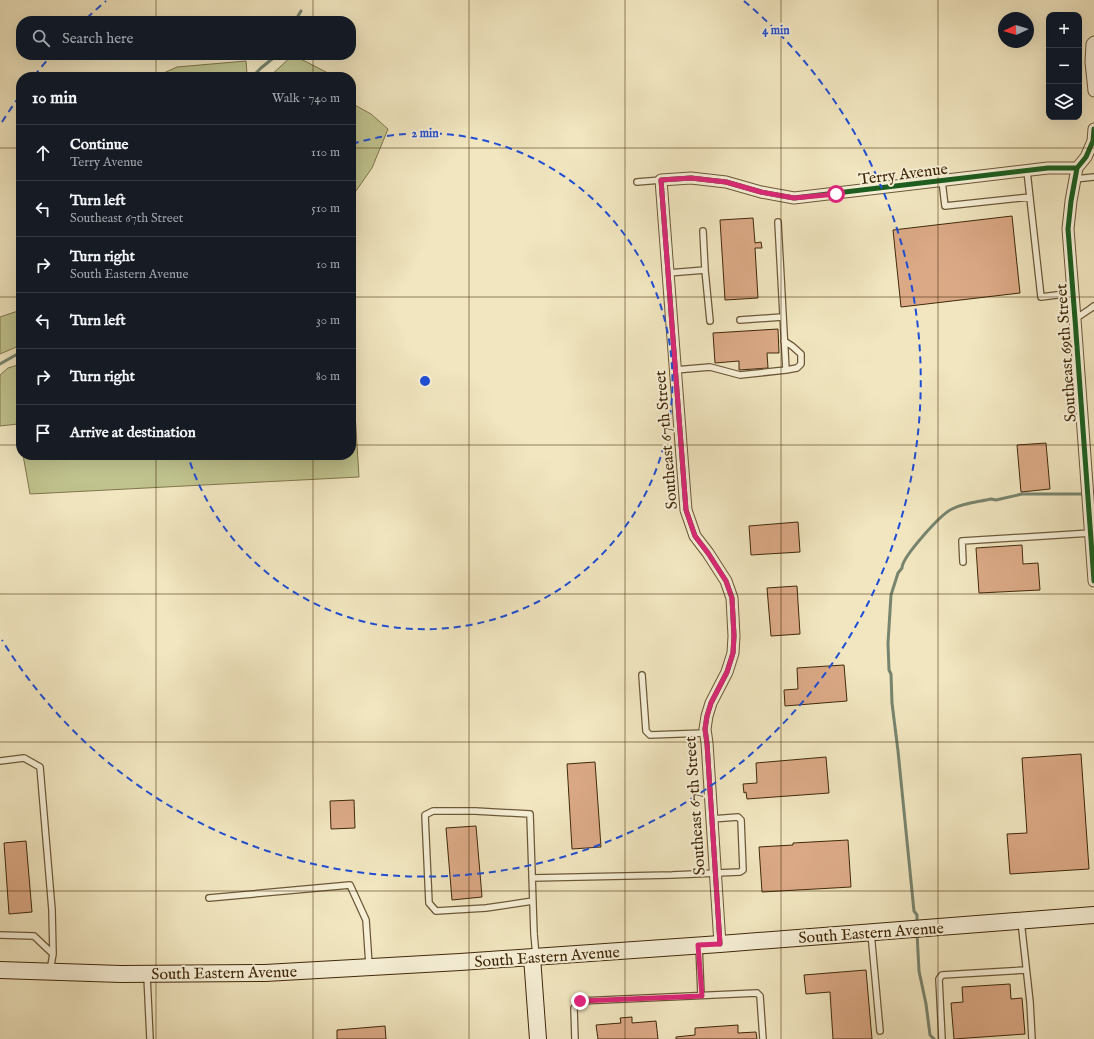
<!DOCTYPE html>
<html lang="en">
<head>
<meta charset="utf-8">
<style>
	body { margin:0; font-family:"IM FELL English",serif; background:#20242c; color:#f1f3f6 }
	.controls { position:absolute; right:12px; top:12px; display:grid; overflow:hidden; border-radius:8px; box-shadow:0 4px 16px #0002 }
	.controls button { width:36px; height:36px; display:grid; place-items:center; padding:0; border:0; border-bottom:1px solid #363941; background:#171b24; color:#f1f3f6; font:20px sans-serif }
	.compass { position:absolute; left:998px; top:12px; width:36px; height:36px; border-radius:50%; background:#171b24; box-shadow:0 4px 16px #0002; rotate:266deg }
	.stop { position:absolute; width:12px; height:12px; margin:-9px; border:3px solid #db2777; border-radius:50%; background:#fff }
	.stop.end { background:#db2777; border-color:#fff; box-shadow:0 1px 4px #0008 }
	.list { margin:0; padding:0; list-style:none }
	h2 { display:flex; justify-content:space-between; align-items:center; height:52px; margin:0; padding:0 16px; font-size:17px }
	h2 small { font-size:13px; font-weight:400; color:#9ea1a6 }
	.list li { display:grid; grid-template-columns:26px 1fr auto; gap:12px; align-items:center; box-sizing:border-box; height:56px; padding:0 16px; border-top:1px solid #363941 }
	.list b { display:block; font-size:15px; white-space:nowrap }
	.list p { margin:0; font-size:13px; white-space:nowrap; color:#9ea1a6 }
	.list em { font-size:13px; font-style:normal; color:#9ea1a6 }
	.icon { flex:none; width:22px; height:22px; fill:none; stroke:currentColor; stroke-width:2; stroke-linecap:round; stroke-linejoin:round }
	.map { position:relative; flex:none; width:1094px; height:1039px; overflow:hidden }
	.search { position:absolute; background:#171b24; box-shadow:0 4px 16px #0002; left:16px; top:16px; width:340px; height:44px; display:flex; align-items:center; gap:10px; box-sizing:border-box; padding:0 14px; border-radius:16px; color:#9ea1a6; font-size:15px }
	.panel { position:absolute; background:#171b24; box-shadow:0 4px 16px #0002; left:16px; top:72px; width:340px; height:388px; border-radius:16px }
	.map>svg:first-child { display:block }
	.green { fill:#c0c38e; stroke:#80764c }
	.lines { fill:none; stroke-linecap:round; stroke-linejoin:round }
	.stream { stroke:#77846e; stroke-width:3 }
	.building { fill:#dba986; stroke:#40290a }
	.lane-casing { stroke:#6c5838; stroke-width:8 }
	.street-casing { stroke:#6c5838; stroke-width:13 }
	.secondary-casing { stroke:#40290a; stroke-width:18 }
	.lane { stroke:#f6efd6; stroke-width:5.5 }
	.street { stroke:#f6efd6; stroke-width:11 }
	.secondary { stroke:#f6efd6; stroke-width:16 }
	.cycleway-casing { stroke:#f6efd6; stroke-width:8 }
	.cycleway { stroke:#1b5e20; stroke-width:5 }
	.route { stroke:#db2777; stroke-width:5 }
	.grid { fill:none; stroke:#40290a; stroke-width:1; stroke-opacity:0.55 }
	.ring { fill:none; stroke:#1d4ed8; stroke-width:2; stroke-dasharray:7 5 }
	.labels { text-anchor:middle; stroke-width:4; stroke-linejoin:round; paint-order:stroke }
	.street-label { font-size:16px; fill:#40290a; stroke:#f6efd6 }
	.centre { fill:#1d4ed8; stroke:#f6efd6; stroke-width:2 }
	.ring-label { font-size:12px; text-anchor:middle; font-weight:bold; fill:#1d4ed8; stroke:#f6efd6; stroke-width:4; stroke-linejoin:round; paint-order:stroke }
</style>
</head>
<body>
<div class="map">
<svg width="1094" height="1039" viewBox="0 0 1094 1039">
	<rect width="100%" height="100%" fill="#f1e6c0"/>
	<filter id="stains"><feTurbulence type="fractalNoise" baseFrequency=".005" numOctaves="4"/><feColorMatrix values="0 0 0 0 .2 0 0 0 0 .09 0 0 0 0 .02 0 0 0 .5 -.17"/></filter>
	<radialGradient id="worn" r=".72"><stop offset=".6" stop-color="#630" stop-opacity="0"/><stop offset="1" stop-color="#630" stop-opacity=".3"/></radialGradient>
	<path class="green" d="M293,55L328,73L330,77H269Z
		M246,61L247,73L241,77H155L177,67Z
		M351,103L371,114L388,129L372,168L351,198Z
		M21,310V345L0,354V317Z
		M351,349L359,477L30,494L23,455H351Z
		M21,364V441L18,424L0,426V375L8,368Z"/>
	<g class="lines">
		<path class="stream" d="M295,21L301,11
			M252,77L261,68L277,55
			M0,364L21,352
			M917,923V915L914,911L898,751L892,703L891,674L889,670L888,643L891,595L898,573L902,568C902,557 941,514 952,509C963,503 978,502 991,499L996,500L1022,494H1094
			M917,933L919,971L926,1004L930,1035L934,1039"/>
	</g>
	<path class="building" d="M1012,216L1020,293L901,307L893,230Z
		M753,218L755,243L761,242L762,248H755L758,298L725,300L720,220Z
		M778,329L779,353H767L768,368L739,370V361L715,363L713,333Z
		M1046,443L1050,489L1021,492L1017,445Z
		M798,522L800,552L751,555L749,526Z
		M1022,545L1023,564L1038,563L1040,590L979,593L976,548Z
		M797,586L800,634L771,636L767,588Z
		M844,665L847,701L785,706L784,690L798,689L797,668Z
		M1081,754L1089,869L1010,874L1007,834L1027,833L1022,758Z
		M826,757L829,793L747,799L746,792L744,793L743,784L757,783L756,763Z
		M595,762L601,847L572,849L567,764Z
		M354,800L355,828L331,829L330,801Z
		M476,826L482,897L452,900L446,828Z
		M848,840L851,887L762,892L759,847L793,845V843Z
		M26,841L32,912L9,914L4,843Z
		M866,970L872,1039H833L830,992L806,994L804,975Z
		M1010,984L1011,999L1022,998L1025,1034L954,1039L951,1003L963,1002L962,987Z
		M632,1017V1023L656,1021L658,1039H598L596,1025L621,1023L620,1018Z
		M738,1025V1033L756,1032L757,1039H676V1037L695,1035V1028Z
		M385,1026L386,1039H337V1030Z"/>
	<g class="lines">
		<defs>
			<path id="lane" d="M1027,171L1041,297L1073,293
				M1075,179L1094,177
				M942,181L945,206L1030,197
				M637,182L661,180
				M705,270L710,321
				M668,273L705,270L703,231
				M1075,319L1090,309L1094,306
				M740,320L782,317
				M784,341L792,346L801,354V364L797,368L786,370
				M675,370L710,367L740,375L786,370L778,222
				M963,562L962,541L1091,533
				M642,675L646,731L650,735L705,733
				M0,761L24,758L40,767L52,910L53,954
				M532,878L672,875L740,872L743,870L741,820L738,817L712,819
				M209,898L350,885L366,920L369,965
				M533,901L486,908L436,911L429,903L425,815L433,811H475L530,814L534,934L536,956
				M1021,921L1030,1002L1032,1039
				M871,933L880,1031
				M0,935L34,936L53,954L50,971
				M699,946L701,995
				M147,976L150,1039
				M575,1039L574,1008L580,1001L757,993L760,996L763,1039
				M942,1039L939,979L942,975L1026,970"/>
			<path id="street" d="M1094,42L1092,44L1091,62L1094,91
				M1094,129L1093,141L1086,157L1077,168L1071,201L1068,229L1075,319L1094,581
				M720,944L707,743L705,729L707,716L711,703L727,672L733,653L734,636L732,598L726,581L708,553L695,536L686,510L661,180L691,178L726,182L761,192L794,198L1048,168H1077"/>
			<path id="secondary" d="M532,957L538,1039
				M0,970L121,974L265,973L460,962L720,944L1094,915"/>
		</defs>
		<use href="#lane" class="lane-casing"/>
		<use href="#street" class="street-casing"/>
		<use href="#secondary" class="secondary-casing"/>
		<use href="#lane" class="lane"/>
		<use href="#street" class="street"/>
		<use href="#secondary" class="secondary"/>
		<defs>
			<path id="cycleway" d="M1094,129L1093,141L1086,157L1077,168L1071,201L1068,229L1075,319L1094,581
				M720,944L707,743L705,729L707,716L711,703L727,672L733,653L734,636L732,598L726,581L708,553L695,536L686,510L661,180L691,178L726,182L761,192L794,198L1048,168H1077"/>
		</defs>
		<use href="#cycleway" class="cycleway-casing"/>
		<use href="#cycleway" class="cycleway"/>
	</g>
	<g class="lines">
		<path class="route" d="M580,1001L702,996L698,945L720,944L707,744L705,729L707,716L711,703L727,672L733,653L734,636L732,598L726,581L708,553L695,536L686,510L661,180L691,178L726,182L761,192L794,198L836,194"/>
	</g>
	<path class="grid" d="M156,0V21M313,0V21M469,0V1039M625,0V1039M781,0V1039M938,0V1039M156,55V77M313,55V77M0,148H21M351,148H1094M0,297H21M351,297H1094M0,445H21M351,445H1094M156,455V1039M313,455V1039M0,594H1094M0,742H1094M0,891H1094"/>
	<g class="ring">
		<path d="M352 144A248 248 0 1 1 188 456"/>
		<path d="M2 122A496 496 0 0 1 19 97M34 76A496 496 0 0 1 51 56M87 18A496 496 0 0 1 106 1M744 1A496 496 0 1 1 2 640"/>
	</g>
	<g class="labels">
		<g class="street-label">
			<text transform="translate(903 173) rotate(-7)" y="6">Terry Avenue</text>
			<text transform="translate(1065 353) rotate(-94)" y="6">Southeast 69th Street</text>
			<text transform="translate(665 440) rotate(-95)" y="6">Southeast 67th Street</text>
			<text transform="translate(694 806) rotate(-94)" y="6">Southeast 67th Street</text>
			<text transform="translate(871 932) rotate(-4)" y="6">South Eastern Avenue</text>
			<text transform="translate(547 956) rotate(-4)" y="6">South Eastern Avenue</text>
			<text transform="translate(224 972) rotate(-1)" y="6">South Eastern Avenue</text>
		</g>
	</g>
	<circle cx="425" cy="381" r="6" class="centre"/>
	<g class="ring-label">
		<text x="776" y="34">4 min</text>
		<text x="425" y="137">2 min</text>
	</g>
	<rect width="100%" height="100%" filter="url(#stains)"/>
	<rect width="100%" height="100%" fill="url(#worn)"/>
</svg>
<div class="controls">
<button>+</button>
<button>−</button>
<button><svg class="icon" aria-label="layers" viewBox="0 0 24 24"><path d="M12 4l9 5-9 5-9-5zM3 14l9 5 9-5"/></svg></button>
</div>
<svg class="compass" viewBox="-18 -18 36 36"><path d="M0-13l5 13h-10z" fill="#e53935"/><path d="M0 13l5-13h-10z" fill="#9ea1a6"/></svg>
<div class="stop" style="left:836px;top:194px"></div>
<div class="stop end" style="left:580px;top:1001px"></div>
<div class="search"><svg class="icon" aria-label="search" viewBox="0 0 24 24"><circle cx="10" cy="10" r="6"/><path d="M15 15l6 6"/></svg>Search here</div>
<section class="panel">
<h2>10 min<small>Walk · 740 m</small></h2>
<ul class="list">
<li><svg class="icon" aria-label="ahead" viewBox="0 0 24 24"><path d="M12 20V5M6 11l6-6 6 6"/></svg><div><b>Continue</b><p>Terry Avenue</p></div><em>110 m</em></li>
<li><svg class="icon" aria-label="left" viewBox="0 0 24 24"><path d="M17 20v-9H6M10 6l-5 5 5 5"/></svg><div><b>Turn left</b><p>Southeast 67th Street</p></div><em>510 m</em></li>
<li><svg class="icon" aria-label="right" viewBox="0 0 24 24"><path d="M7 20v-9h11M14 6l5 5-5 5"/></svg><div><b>Turn right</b><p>South Eastern Avenue</p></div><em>10 m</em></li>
<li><svg class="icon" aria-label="left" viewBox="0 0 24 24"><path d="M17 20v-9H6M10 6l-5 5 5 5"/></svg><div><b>Turn left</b></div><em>30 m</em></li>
<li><svg class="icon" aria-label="right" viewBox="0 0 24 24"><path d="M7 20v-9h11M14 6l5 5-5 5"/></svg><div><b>Turn right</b></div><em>80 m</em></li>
<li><svg class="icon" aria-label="arrive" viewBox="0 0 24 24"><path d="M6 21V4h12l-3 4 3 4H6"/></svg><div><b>Arrive at destination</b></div></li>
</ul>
</section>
</div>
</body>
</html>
